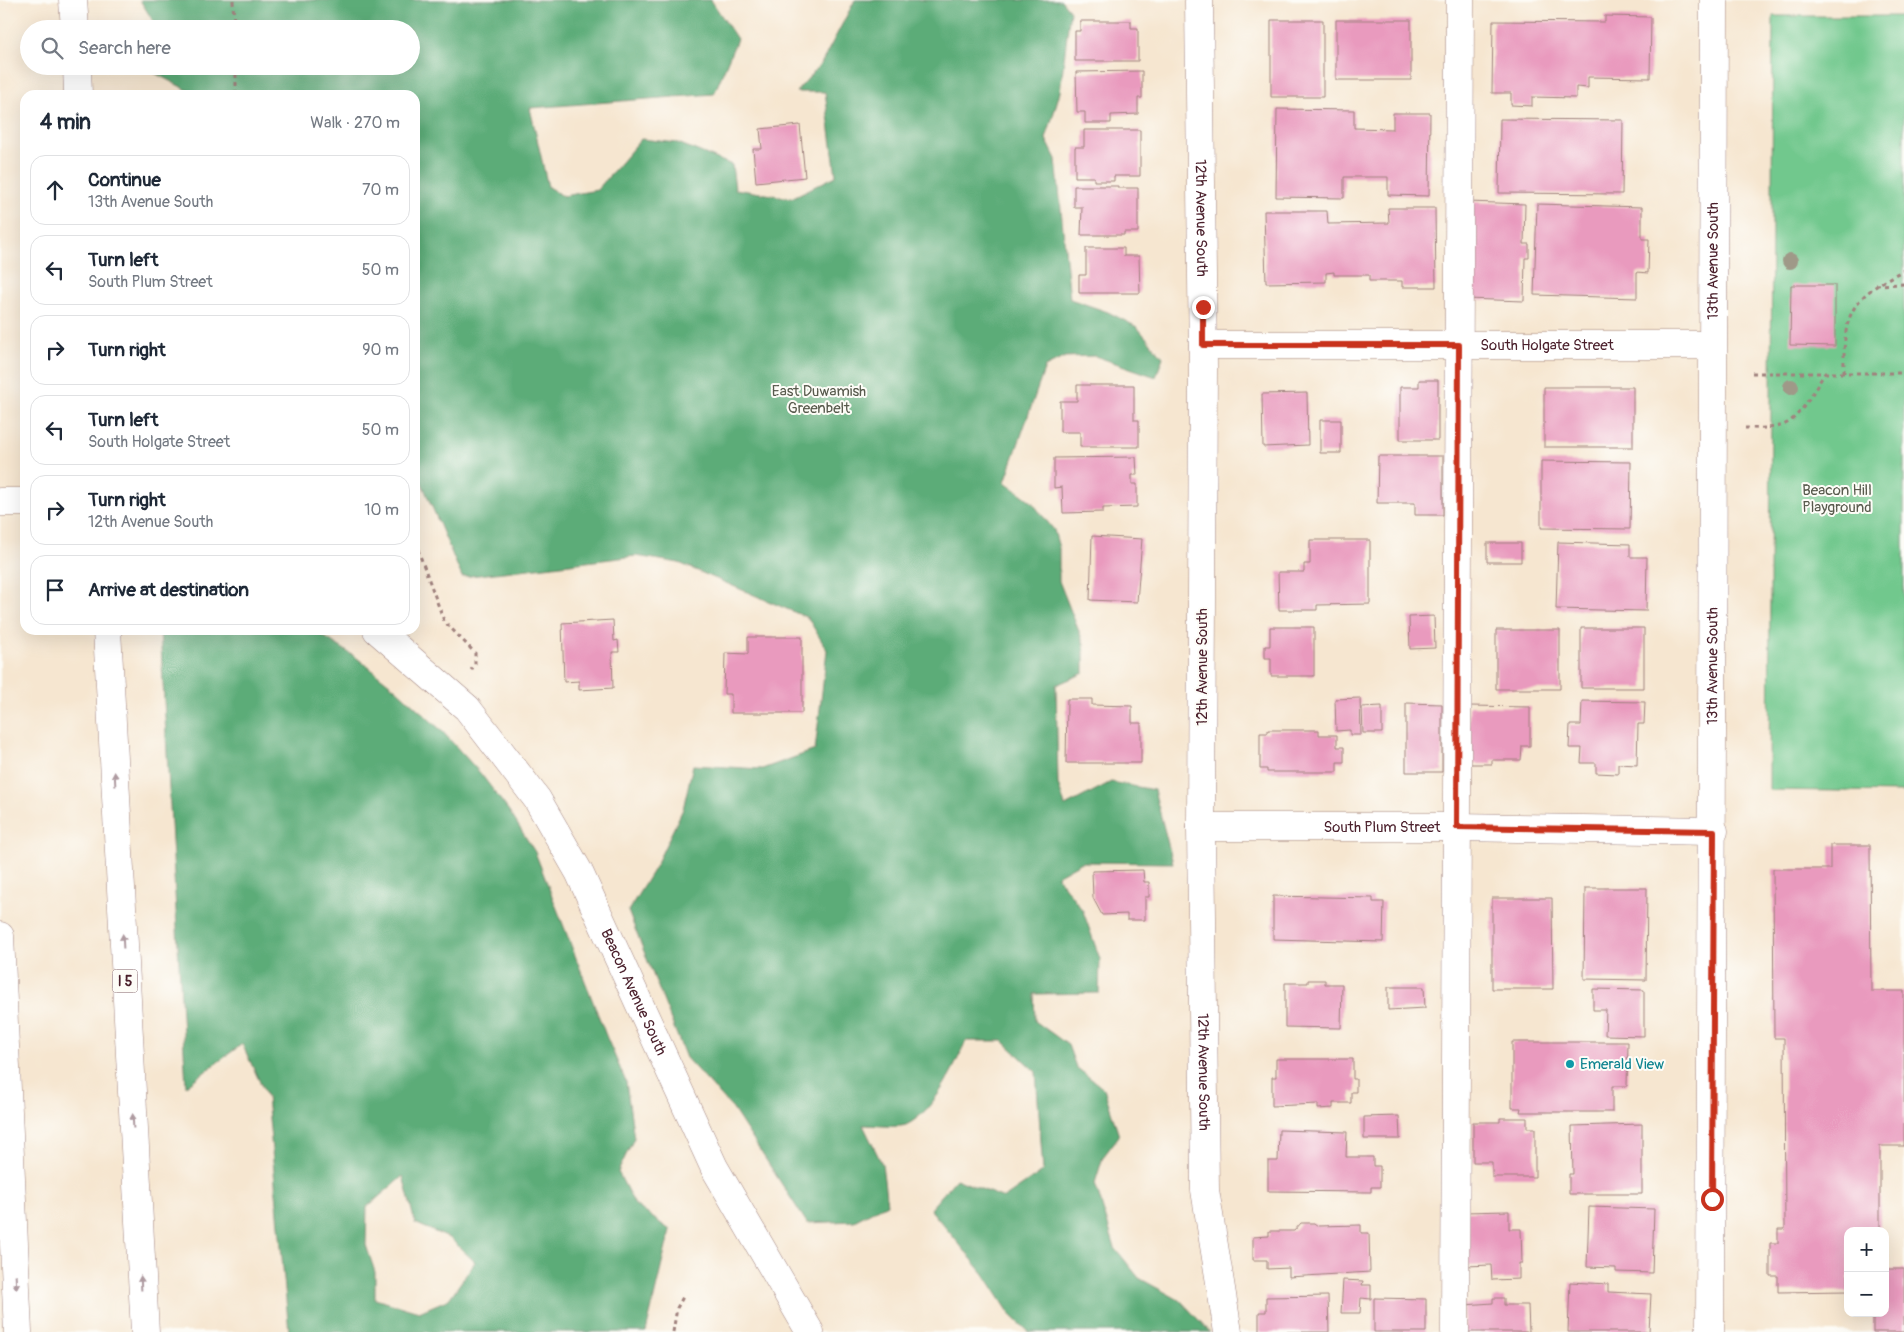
<!DOCTYPE html>
<html lang="en">
<head>
<meta charset="utf-8">
<style>
	body { margin:0; font-family:Pangolin,sans-serif; background:#f6f6f7; color:#1f2937 }
	.controls { position:absolute; right:15px; bottom:15px; display:grid; overflow:hidden; border-radius:10px; box-shadow:0 5px 20px #0002 }
	.controls button { width:45px; height:45px; display:grid; place-items:center; padding:0; border:0; border-bottom:1px solid #e0e1e3; background:#fff; color:#1f2937; font:25px sans-serif }
	.stop { position:absolute; width:15px; height:15px; margin:-11px; border:4px solid #c8321e; border-radius:50%; background:#fff }
	.stop.end { background:#c8321e; border-color:#fff; box-shadow:0 1px 5px #0008 }
	.list { margin:0; padding:0; list-style:none }
	h2 { display:flex; justify-content:space-between; align-items:center; height:65px; margin:0; padding:0 20px; font-size:21px }
	h2 small { font-size:16px; font-weight:400; color:#747a83 }
	.list li { display:grid; grid-template-columns:32px 1fr auto; gap:15px; align-items:center; box-sizing:border-box; height:70px; margin:0 10px 10px; padding:0 10px; border:1px solid #e0e1e3; border-radius:15px }
	.list b { display:block; font-size:19px; white-space:nowrap }
	.list p { margin:0; font-size:16px; white-space:nowrap; color:#747a83 }
	.list em { font-size:16px; font-style:normal; color:#747a83 }
	.icon { flex:none; width:28px; height:28px; fill:none; stroke:currentColor; stroke-width:2; stroke-linecap:round; stroke-linejoin:round }
	.map { position:relative; flex:none; width:1904px; height:1332px; overflow:hidden }
	.search { position:absolute; background:#fff; box-shadow:0 5px 20px #0002; left:20px; top:20px; width:400px; height:55px; display:flex; align-items:center; gap:12px; box-sizing:border-box; padding:0 18px; border-radius:28px; color:#747a83; font-size:19px }
	.panel { position:absolute; background:#fff; box-shadow:0 5px 20px #0002; left:20px; top:90px; width:400px; height:545px; border-radius:15px }
	.map>svg:first-child { display:block }
	.green { fill:#71c88d; stroke:#5e745c }
	.forest { fill:#5cac78; stroke:#536652; fill-rule:evenodd }
	.building { fill:#e99abe }
	.lines { fill:none; stroke-linecap:round; stroke-linejoin:round }
	.minor-casing { stroke:#a0827e; stroke-width:29 }
	.major-casing { stroke:#a0827e; stroke-width:29 }
	.highway-casing { stroke:#a0827e; stroke-width:29 }
	.path { stroke:#a0827e; stroke-width:3; stroke-dasharray:4 4; stroke-linecap:butt }
	.minor { stroke:#fff; stroke-width:28 }
	.major { stroke:#fff; stroke-width:28 }
	.highway { stroke:#fff; stroke-width:28 }
	.tree { fill:#9f9988 }
	.oneway { fill:#ae9aa0 }
	.route { stroke:#c8321e; stroke-width:6 }
	.culture-dot { fill:#0f9aa8; stroke:#fdfcf7; stroke-width:2 }
	.labels { text-anchor:middle; stroke-width:4; stroke-linejoin:round; paint-order:stroke }
	.shield { fill:#fdfcf7; stroke:#806168; stroke-width:1 }
	.shield-label { font-size:14px; font-weight:bold; fill:#4a1f2b }
	.street-label { font-size:15px; fill:#4a1f2b; stroke:#fdfcf7 }
	.park-label { font-size:15px; fill:#585a4d; stroke:#fdfcf7 }
	.culture-label { font-size:15px; fill:#0d838f; stroke:#fdfcf7; text-anchor:start }
</style>
</head>
<body>
<div class="map">
<svg width="1904" height="1332" viewBox="0 0 1904 1332">
	<rect width="100%" height="100%" fill="#fdfcf7"/>
	<filter id="ink" filterUnits="userSpaceOnUse"><feTurbulence type="fractalNoise" baseFrequency=".02" numOctaves="2"/><feDisplacementMap in="SourceGraphic" scale="10" xChannelSelector="R" yChannelSelector="G"/><feConvolveMatrix kernelMatrix="1 2 1 2 8 2 1 2 1" color-interpolation-filters="sRGB"/></filter>
	<filter id="wash" filterUnits="userSpaceOnUse"><feTurbulence type="fractalNoise" baseFrequency=".0096" numOctaves="4" result="noise"/><feDisplacementMap in="SourceGraphic" scale="20" xChannelSelector="R" yChannelSelector="G"/><feGaussianBlur stdDeviation="1.12" result="paint"/><feColorMatrix in="noise" values="0 0 0 0 0 0 0 0 0 0 0 0 0 0 0 0 0 1.4 0 .05"/><feComposite in="paint" operator="in"/></filter>
	<g filter="url(#wash)">
		<rect width="100%" height="100%" fill="#f6e6d0"/>
		<path class="green" d="M1773,16H1904V792L1769,790Z"/>
		<path class="forest" d="M140,0H711L737,39L714,94L530,108L548,187L563,196L597,190L641,139L678,143L732,165L735,189L791,198L836,176L825,92H796L821,64L855,0H1061L1070,11L1060,92L1046,139L1056,159L1070,299L1108,312L1137,327L1163,357L1156,377L1095,356L1065,357L1045,367L1005,482L1031,501L1054,530L1059,548V581L1084,644V673L1056,685L1058,784L1065,806L1111,782L1154,790L1173,863L1082,862L1057,876L1083,911L1100,959L1099,993L1034,994L1035,1021L1068,1045L1076,1067L1104,1089L1119,1136L1103,1157L1095,1183L1115,1248L1139,1278L1181,1301L1210,1332H1029L1010,1314L984,1274L930,1209L956,1179L1004,1198L1043,1171L1036,1072L1003,1041H966C954,1068 934,1112 906,1125C897,1128 873,1125 863,1125L882,1164L887,1204L854,1221L807,1223L733,1109L686,1058L628,911L655,867L683,809L693,765L762,769L815,750L827,650L808,618L679,563L636,556L462,577L415,467V95H189L191,92L141,66H411V29H158Z
			M160,630H314L357,658L396,689L441,730L481,774L509,811L535,852L607,1038L626,1082L634,1138L618,1172L635,1205L670,1230L646,1332H289L267,1097L242,1044L186,1086ZM403,1176L415,1223L451,1239L475,1262L449,1299L419,1312L375,1299V1272L366,1245L367,1207Z"/>
		<g id="blocks">
			<path class="building" d="M1605,16L1651,17L1650,78L1588,77V88L1576,87V98L1532,97V106L1511,105V93H1492L1493,21L1605,22Z
				M1271,20H1323V97H1271Z
				M1336,20H1411V80H1336Z
				M1080,21H1131V28H1138V61H1075V31H1080Z
				M1142,71V98H1138V114L1111,115V123H1085V112H1077L1076,72Z
				M1277,109L1354,110V128L1393,129V113H1430L1429,196L1388,195V177H1344V198L1276,197Z
				M1500,119L1623,120L1622,194L1499,193Z
				M800,125L805,177L756,182L753,149H762L760,129Z
				M1084,130H1140V176H1114V181H1094V177H1075V147H1084Z
				M1074,186H1118V188H1138V232H1124V235H1081L1082,207H1074Z
				M1468,202L1525,204L1524,244H1529V258H1525L1524,301L1466,299Z
				M1537,204L1642,207V239H1649L1648,273L1637,272V298L1534,295Z
				M1388,208H1435L1436,287H1402V281H1369V275H1334V272L1326,273V282L1266,283L1264,211H1327L1328,224L1389,223Z
				M1086,248H1124V256H1139L1140,293H1079V275H1086Z
				M1791,285H1835V346L1790,345Z
				M1419,380H1438V440H1400V387H1419Z
				M1077,385H1134V420H1139V447H1080V432H1060V401H1077Z
				M1544,387H1633V447H1544Z
				M1307,393L1308,445L1263,447L1262,394Z
				M1320,420H1341V453H1320Z
				M1378,456H1443V515H1415V503H1377Z
				M1136,457L1137,475H1132V484H1137V507L1103,508V512L1063,513L1062,487L1054,488V458Z
				M1541,461L1631,462L1630,529L1541,528Z
				M1092,536L1142,539L1137,602L1090,600Z
				M1310,540H1370V604L1317,605V610H1279L1278,572H1304V564H1310Z
				M1558,542L1630,544V557H1647L1646,611L1556,609Z
				M1487,543H1521V562H1487Z
				M1434,616L1435,648L1410,649L1409,617Z
				M613,620L614,641L618,640L619,652H612L613,688L579,690V681L564,682L562,623Z
				M1270,627H1314V676H1271V658H1265V646H1270Z
				M1581,628H1644V688H1581Z
				M1496,630H1560V689H1496Z
				M748,637H802V713H731V694H724L725,653L748,654Z
				M1360,698L1361,735H1350V730L1336,731L1335,699Z
				M1067,699H1092V705L1132,706V723H1141V763H1066Z
				M1582,701L1645,702L1644,724H1638L1637,765L1618,764V774L1596,773V763H1581L1582,748H1569L1570,725H1581Z
				M1406,703L1442,704V772H1406Z
				M1382,706V733H1363L1362,707Z
				M1469,706L1530,707V746H1522L1521,760H1492V764H1468Z
				M1268,730H1319V735H1337V747H1344V762H1337V772H1267V769H1260V733H1268Z
				M1830,845H1870L1871,991H1904V1146H1880V1231H1848V1291L1778,1292V1276H1770V1243H1778V1229H1785L1784,1038H1774L1773,869H1830Z
				M1143,870L1144,882H1149V897H1145V920H1127V914L1102,915L1093,898L1092,871Z
				M1585,888H1647L1646,980L1584,979Z
				M1273,896L1373,898V902H1384L1383,942L1273,939Z
				M1492,898H1552L1553,989H1492Z
				M1308,980H1325V984H1342L1341,1028L1285,1027V983H1308Z
				M1388,987H1424L1425,1008L1388,1010Z
				M1593,989L1644,990V1036L1605,1035L1606,1010H1593Z
				M1512,1042H1628L1627,1086H1612V1112H1520L1521,1108H1512Z
				M1276,1059H1353V1079H1356V1092H1351V1103H1333V1108L1318,1109V1104L1272,1106V1077H1276Z
				M1399,1116L1400,1139H1364V1117Z
				M1500,1118H1527V1128H1535V1177H1492V1162H1473V1122H1500Z
				M1642,1124V1194H1569V1174H1573L1572,1126Z
				M1279,1130L1347,1132L1346,1157H1373V1166H1380V1187H1371V1192L1268,1191V1161H1278Z
				M1589,1207L1654,1209L1652,1273L1616,1272V1268L1587,1267Z
				M1509,1211V1229H1521L1522,1263H1519V1279L1492,1280L1491,1265L1466,1266L1464,1212Z
				M1301,1223H1314L1318,1226L1361,1225V1233H1369L1370,1272L1289,1277V1268L1267,1269V1260H1253V1237L1269,1236V1231H1294Z
				M1885,1269H1904V1332H1873V1313H1885Z
				M1343,1280L1363,1281L1362,1285H1371V1299L1361,1298L1360,1313H1341Z
				M1570,1282L1608,1284V1292L1651,1294L1649,1332H1568Z
				M1328,1296L1329,1332H1259V1312H1266V1297Z
				M1374,1298L1426,1299V1332H1374Z
				M1493,1298H1504V1305H1528L1529,1332H1465L1464,1305L1493,1303Z"/>
		</g>
	</g>
	<g filter="url(#ink)">
		<use href="#blocks" fill-opacity="0" stroke="#a0827e" stroke-width="1"/>
		<g class="lines">
			<defs>
				<g id="minor">
					<path id="s1" d="M1199,0L1203,367L1201,827L1205,1190L1228,1332"/>
					<path id="s2" d="M1203,345H1712"/>
					<path id="s3" d="M1201,827H1457L1714,831"/>
					<path d="M1455,1332L1460,0"/>
					<path id="s4" d="M1710,1332C1714,888 1711,444 1714,0"/>
				</g>
				<g id="major">
					<path d="M0,502H25"/>
					<path id="s5" d="M377,630L467,708L537,799L579,872L714,1167L810,1332"/>
				</g>
				<path id="highway" d="M73,0L75,29
					M77,66L78,95
					M107,630L145,1332
					M0,936L18,1332"/>
			</defs>
			<use href="#minor" class="minor-casing"/>
			<use href="#major" class="major-casing"/>
			<use href="#highway" class="highway-casing"/>
			<path class="path" d="M233,0L234,29
				M236,66V95
				M1876,285L1904,284
				M1752,373H1904
				M1844,373C1843,313 1850,298 1904,270
				M1745,428C1756,428 1769,429 1780,426C1799,422 1815,388 1825,373
				M415,542L444,621L475,653V665L471,670
				M673,1332L677,1308L684,1295"/>
			<use href="#minor" class="minor"/>
			<use href="#major" class="major"/>
			<use href="#highway" class="highway"/>
		</g>
		<g class="tree">
			<circle cx="1790" cy="261" r="8"/>
			<circle cx="1791" cy="387" r="8"/>
		</g>
		<defs><path id="oneway-solid" d="M-6-.8H1V-3.2L6.5 0L1 3.2V.8H-6Z" transform="scale(1.25)"/></defs>
		<g class="oneway">
			<use href="#oneway-solid" transform="translate(115 779) rotate(-93)"/>
			<use href="#oneway-solid" transform="translate(123 941) rotate(-93)"/>
			<use href="#oneway-solid" transform="translate(133 1121) rotate(-93)"/>
			<use href="#oneway-solid" transform="translate(16 1282) rotate(87)"/>
			<use href="#oneway-solid" transform="translate(141 1283) rotate(-93)"/>
		</g>
	</g>
	<g class="lines" filter="url(#ink)">
		<path class="route" d="M1203,307V345H1459L1457,827L1714,831L1712,1199"/>
	</g>
	<circle class="culture-dot" cx="1570" cy="1064" r="5"/>
	<g class="labels">
		<rect class="shield" x="112.5" y="969.5" width="25" height="23" rx="4"/>
		<g class="shield-label">
			<text x="125" y="986">I 5</text>
		</g>
		<g class="street-label">
			<text dy="5" stroke="none"><textPath href="#s1" startOffset="218">12th Avenue South</textPath></text>
			<text dy="5" stroke="none"><textPath href="#s4" startOffset="1071">13th Avenue South</textPath></text>
			<text dy="5" stroke="none"><textPath href="#s2" startOffset="344">South Holgate Street</textPath></text>
			<text dy="5" stroke="none"><textPath href="#s4" startOffset="666">13th Avenue South</textPath></text>
			<text transform="translate(1202 667) rotate(-90)" y="5">12th Avenue South</text>
			<text dy="5" stroke="none"><textPath href="#s3" startOffset="181">South Plum Street</textPath></text>
			<text dy="5" stroke="none"><textPath href="#s5" startOffset="450">Beacon Avenue South</textPath></text>
			<text dy="5" stroke="none"><textPath href="#s1" startOffset="1072">12th Avenue South</textPath></text>
		</g>
		<g class="park-label">
			<text x="819" y="396">East Duwamish<tspan x="819" dy="17">Greenbelt</tspan></text>
			<text x="1837" y="495">Beacon Hill<tspan x="1837" dy="17">Playground</tspan></text>
		</g>
		<g class="culture-label">
			<text x="1580" y="1069">Emerald View</text>
		</g>
	</g>
</svg>
<div class="controls">
<button>+</button>
<button>−</button>
</div>
<div class="stop" style="left:1712px;top:1199px"></div>
<div class="stop end" style="left:1203px;top:307px"></div>
<div class="search"><svg class="icon" aria-label="search" viewBox="0 0 24 24"><circle cx="10" cy="10" r="6"/><path d="M15 15l6 6"/></svg>Search here</div>
<section class="panel">
<h2>4 min<small>Walk · 270 m</small></h2>
<ul class="list">
<li><svg class="icon" aria-label="ahead" viewBox="0 0 24 24"><path d="M12 20V5M6 11l6-6 6 6"/></svg><div><b>Continue</b><p>13th Avenue South</p></div><em>70 m</em></li>
<li><svg class="icon" aria-label="left" viewBox="0 0 24 24"><path d="M17 20v-9H6M10 6l-5 5 5 5"/></svg><div><b>Turn left</b><p>South Plum Street</p></div><em>50 m</em></li>
<li><svg class="icon" aria-label="right" viewBox="0 0 24 24"><path d="M7 20v-9h11M14 6l5 5-5 5"/></svg><div><b>Turn right</b></div><em>90 m</em></li>
<li><svg class="icon" aria-label="left" viewBox="0 0 24 24"><path d="M17 20v-9H6M10 6l-5 5 5 5"/></svg><div><b>Turn left</b><p>South Holgate Street</p></div><em>50 m</em></li>
<li><svg class="icon" aria-label="right" viewBox="0 0 24 24"><path d="M7 20v-9h11M14 6l5 5-5 5"/></svg><div><b>Turn right</b><p>12th Avenue South</p></div><em>10 m</em></li>
<li><svg class="icon" aria-label="arrive" viewBox="0 0 24 24"><path d="M6 21V4h12l-3 4 3 4H6"/></svg><div><b>Arrive at destination</b></div></li>
</ul>
</section>
</div>
</body>
</html>
